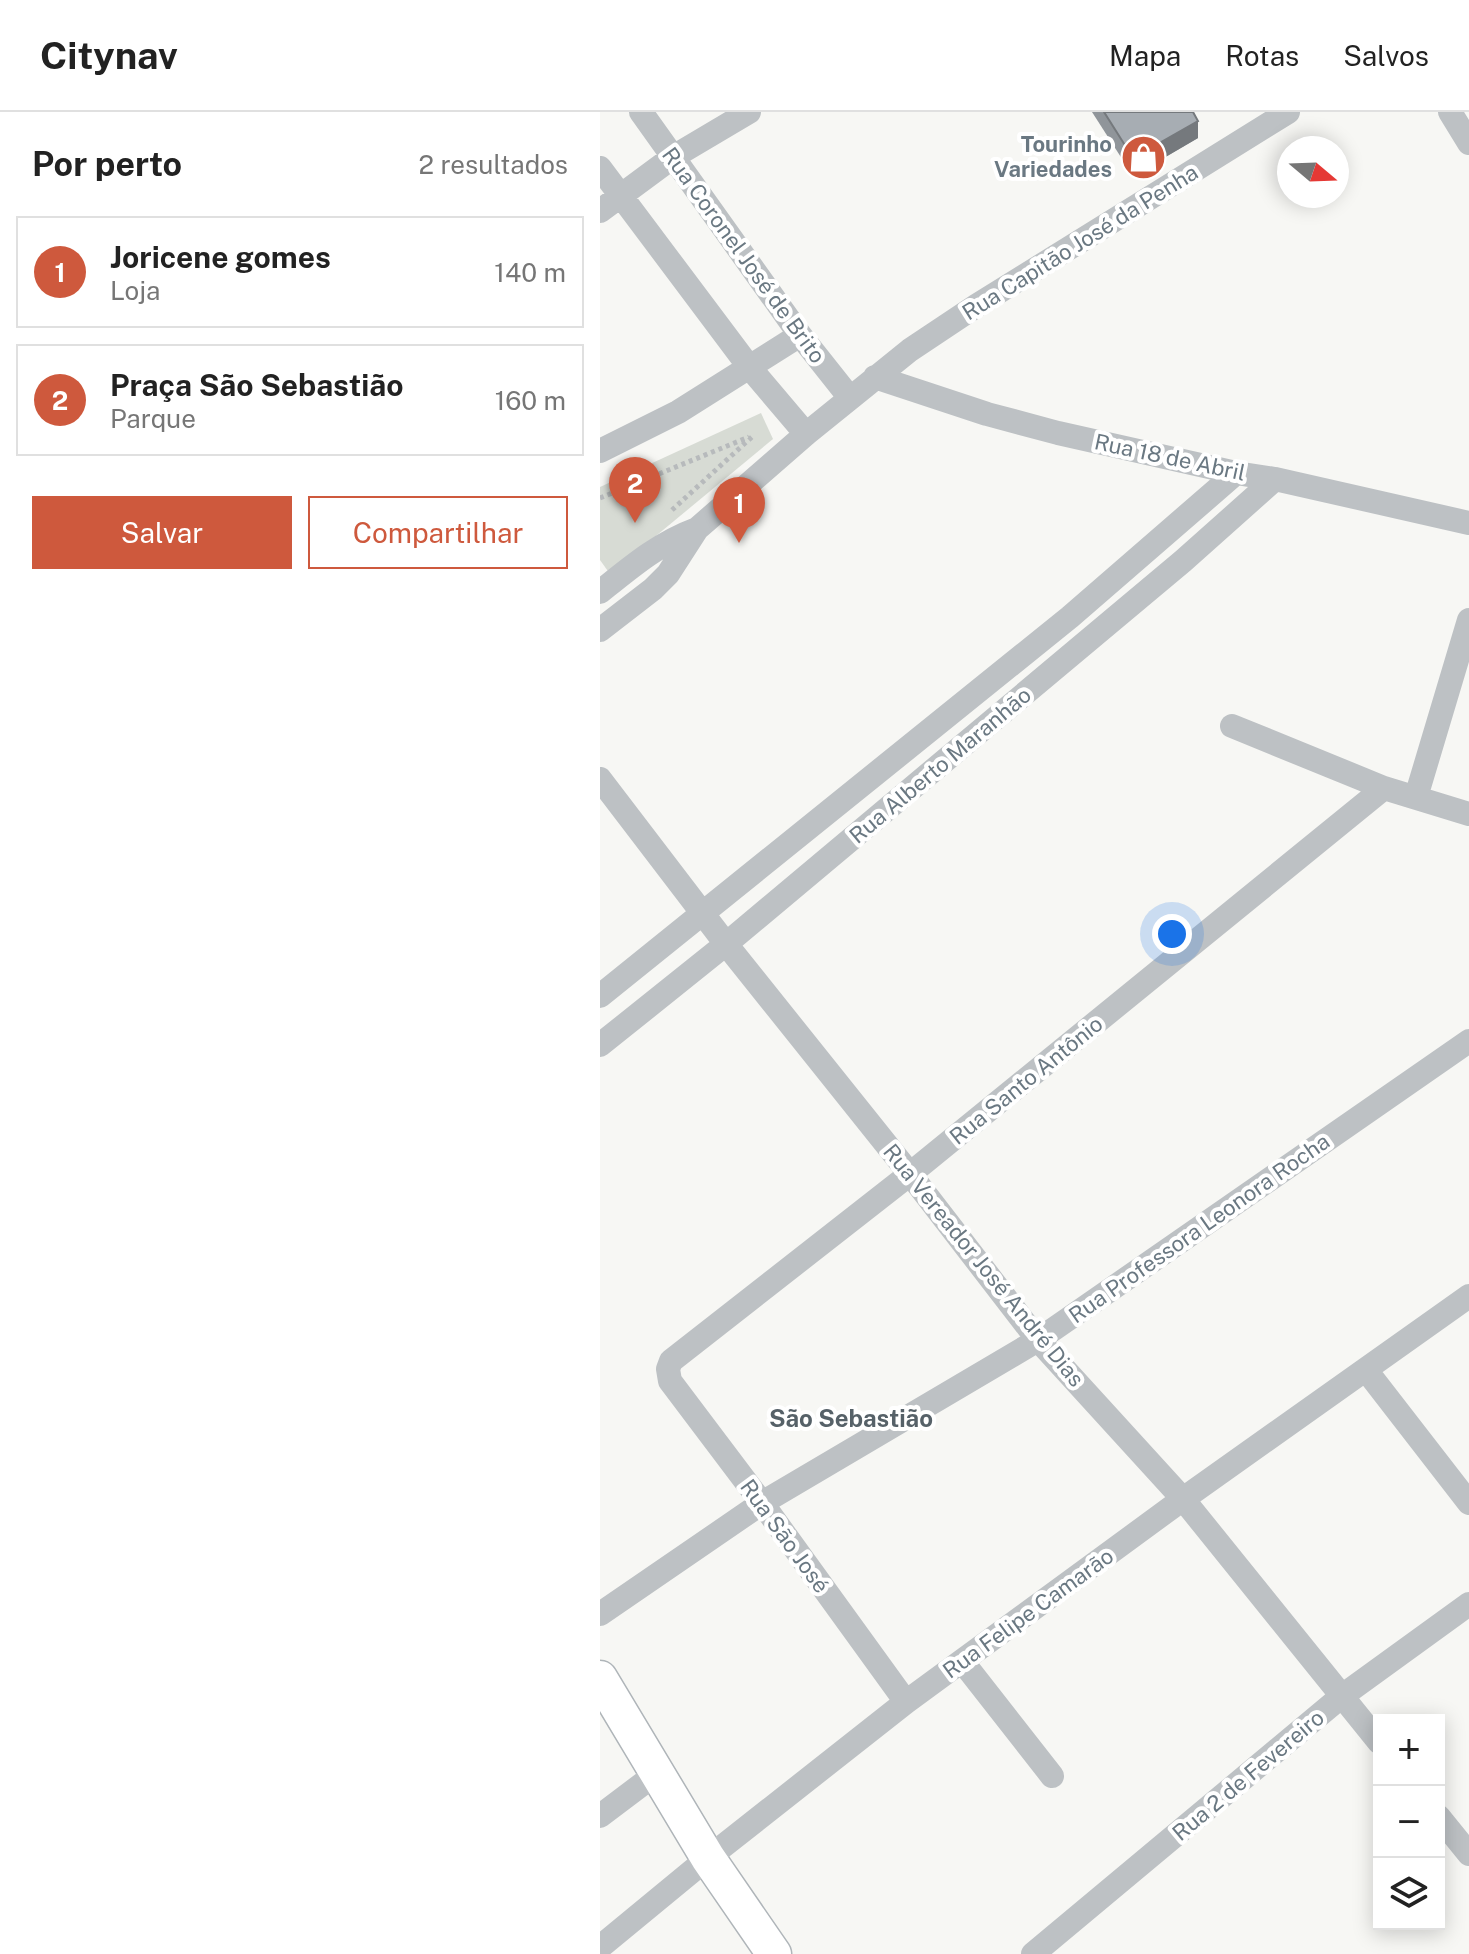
<!DOCTYPE html>
<html lang="pt">
<head>
<meta charset="utf-8">
<style>
	body { margin:0; font-family:"Public Sans",sans-serif; background:#f6f6f6; color:#222 }
	.controls { position:absolute; right:24px; bottom:24px; display:grid; overflow:hidden; border-radius:0px; box-shadow:0 4px 20px #0003 }
	.controls button { width:72px; height:72px; display:grid; place-items:center; padding:0; border:0; border-bottom:2px solid #e0e0e0; background:#fff; color:#222; font:40px sans-serif }
	.compass { position:absolute; left:677px; top:24px; width:72px; height:72px; border-radius:50%; background:#fff; box-shadow:0 4px 20px #0003; rotate:109deg }
	.you { position:absolute; left:572px; top:822px; width:28px; height:28px; margin:-20px; border:6px solid #fff; border-radius:50%; background:#1a73e8; box-shadow:0 0 0 12px #1a73e833 }
	.badge { display:grid; place-items:center; width:52px; height:52px; border-radius:50%; background:#ce593d; color:#fff; font-size:26px; font-weight:700 }
	.pin { position:absolute; translate:-50% -66px; filter:drop-shadow(0 2px 4px #0008) }
	.pin::after { content:''; position:absolute; top:42px; width:28px; height:24px; background:inherit; clip-path:polygon(0 0,100% 0,50% 100%) }
	.list { margin:0; padding:0; list-style:none }
	h2 { display:flex; justify-content:space-between; align-items:center; height:104px; margin:0; padding:0 32px; font-size:34px }
	h2 small { font-size:26px; font-weight:400; color:#767676 }
	.list li { display:grid; grid-template-columns:52px 1fr auto; gap:24px; align-items:center; box-sizing:border-box; height:112px; margin:0 16px 16px; padding:0 16px; border:2px solid #e0e0e0; border-radius:0px }
	.list b { display:block; font-size:30px; white-space:nowrap }
	.list p { margin:0; font-size:26px; white-space:nowrap; color:#767676 }
	.list em { font-size:26px; font-style:normal; color:#767676 }
	.actions { display:flex; gap:16px; padding:24px 32px }
	.actions a { flex:1; padding:18px 0; border:2px solid #ce593d; border-radius:0px; text-align:center; font-size:28px; color:#ce593d }
	.actions .main { background:#ce593d; color:#fff }
	.icon { flex:none; width:44px; height:44px; fill:none; stroke:currentColor; stroke-width:2; stroke-linecap:round; stroke-linejoin:round }
	.map { position:relative; flex:none; width:869px; height:1842px; overflow:hidden }
	header { display:flex; align-items:center; gap:48px; box-sizing:border-box; height:112px; padding:0 40px; background:#fff; border-bottom:2px solid #e0e0e0 }
	header strong { font-size:38px }
	nav { display:flex; gap:44px; margin-inline-start:auto; font-size:28px }
	main { display:flex }
	aside { flex:1; background:#fff }
	.map>svg:first-child { display:block }
	.green { fill:#d7dbd4 }
	.lines { fill:none; stroke-linecap:round; stroke-linejoin:round }
	.secondary-casing { stroke:#afb5b9; stroke-width:37 }
	.path { stroke:#b7babc; stroke-width:5; stroke-dasharray:4 4; stroke-linecap:butt }
	.street { stroke:#bdc1c4; stroke-width:24 }
	.secondary { stroke:#fff; stroke-width:34 }
	.wall { fill:#90959a }
	.shaded-wall { fill:#75797d }
	.building { fill:#a7adb3; stroke:#75797d; stroke-width:2 }
	.labels { text-anchor:middle; stroke-width:8; stroke-linejoin:round; paint-order:stroke }
	.poi-label { font-size:22px; font-weight:bold; fill:#6a7882; stroke:#fff; text-anchor:end }
	.street-label { font-size:22px; fill:#6a7882; stroke:#fff }
	.neighbourhood-label { font-size:24px; font-weight:bold; fill:#566168; stroke:#fff }
</style>
</head>
<body>
<header>
<strong>Citynav</strong>
<nav><a>Mapa</a><a>Rotas</a><a>Salvos</a></nav>
</header>
<main>
<aside>
<h2>Por perto<small>2 resultados</small></h2>
<ul class="list">
<li><span class="badge">1</span><div><b>Joricene gomes</b><p>Loja</p></div><em>140 m</em></li>
<li><span class="badge">2</span><div><b>Praça São Sebastião</b><p>Parque</p></div><em>160 m</em></li>
</ul>
<div class="actions"><a class="main">Salvar</a><a>Compartilhar</a></div>
</aside>
<div class="map">
<svg width="869" height="1842" viewBox="0 0 869 1842">
	<rect width="100%" height="100%" fill="#f7f7f4"/>
	<path class="green" d="M161,301L173,327L10,462L0,448V375Z"/>
	<g class="lines">
		<defs>
			<path id="secondary" d="M0,1566L108,1746L174,1842"/>
		</defs>
		<use href="#secondary" class="secondary-casing"/>
		<path class="path" d="M0,386L149,325
			M72,398L154,323"/>
		<path class="street" d="M41,0L200,223L250,286
			M850,0L869,31
			M0,56L150,256L206,322
			M0,99L73,45L149,0
			M275,265L387,302L458,321L636,361L675,367L869,411
			M0,339L78,300L200,223
			M0,480C31,455 59,431 97,417
			M0,518L53,477L68,462L97,417L206,322L310,238L376,194L688,0
			M632,614L784,676L869,702
			M0,667L126,832L310,1062L438,1228L583,1387L779,1630
			M816,685L869,508
			M0,884L470,505L636,361
			M0,933L126,832L583,449L675,367
			M766,1258L869,1391
			M0,1502L162,1391L438,1228L869,929
			M362,1549L452,1664
			M306,1590L162,1391L70,1269L68,1257L71,1249L310,1062L784,676
			M0,1704L57,1661
			M839,1705L869,1742
			M0,1835L108,1746L306,1590L583,1387L869,1184
			M433,1842L742,1584L869,1492"/>
		<use href="#secondary" class="secondary"/>
	</g>
	<path class="wall" d="M492,0H593L598,26L533,64Z"/>
	<path class="shaded-wall" d="M598,9V26L533,64V46Z"/>
	<path class="building" d="M504,0H593L598,9L533,46Z"/>
	<defs>
		<symbol id="shop-disc" viewBox="-11 -11 22 22"><circle r="9.5" fill="#ce593d" stroke="#fff"/><path d="M-5-2.5h2.3a2.7 3.5 0 0 1 5.4 0H5L5.5 6h-11ZM-1.5-2.5h3a1.5 2.3 0 0 0-3 0Z" fill="#fff"/></symbol>
	</defs>
	<g fill-rule="evenodd">
		<use href="#shop-disc" x="518" y="20" width="51" height="51"/>
	</g>
	<g class="labels">
		<g class="poi-label">
			<text x="512" y="40">Tourinho<tspan x="512" dy="25">Variedades</tspan></text>
		</g>
		<g class="street-label">
			<text transform="translate(480 130) rotate(-32)" y="8">Rua Capitão José da Penha</text>
			<text transform="translate(144 143) rotate(54)" y="8">Rua Coronel José de Brito</text>
			<text transform="translate(570 345) rotate(12)" y="8">Rua 18 de Abril</text>
			<text transform="translate(340 653) rotate(-40)" y="8">Rua Alberto Maranhão</text>
			<text transform="translate(426 968) rotate(-39)" y="8">Rua Santo Antônio</text>
			<text transform="translate(599 1116) rotate(-35)" y="8">Rua Professora Leonora Rocha</text>
			<text transform="translate(384 1153) rotate(51)" y="8">Rua Vereador José André Dias</text>
			<text transform="translate(185 1424) rotate(54)" y="8">Rua São José</text>
			<text transform="translate(428 1501) rotate(-36)" y="8">Rua Felipe Camarão</text>
			<text transform="translate(648 1663) rotate(-40)" y="8">Rua 2 de Fevereiro</text>
		</g>
		<g class="neighbourhood-label">
			<text x="251" y="1315">São Sebastião</text>
		</g>
	</g>
</svg>
<div class="controls">
<button>+</button>
<button>−</button>
<button><svg class="icon" aria-label="layers" viewBox="0 0 24 24"><path d="M12 4l9 5-9 5-9-5zM3 14l9 5 9-5"/></svg></button>
</div>
<svg class="compass" viewBox="-18 -18 36 36"><path d="M0-13l5 13h-10z" fill="#e53935"/><path d="M0 13l5-13h-10z" fill="#767676"/></svg>
<div class="you"></div>
<div class="pin badge" style="left:139px;top:431px">1</div>
<div class="pin badge" style="left:35px;top:411px">2</div>
</div>
</main>
</body>
</html>
